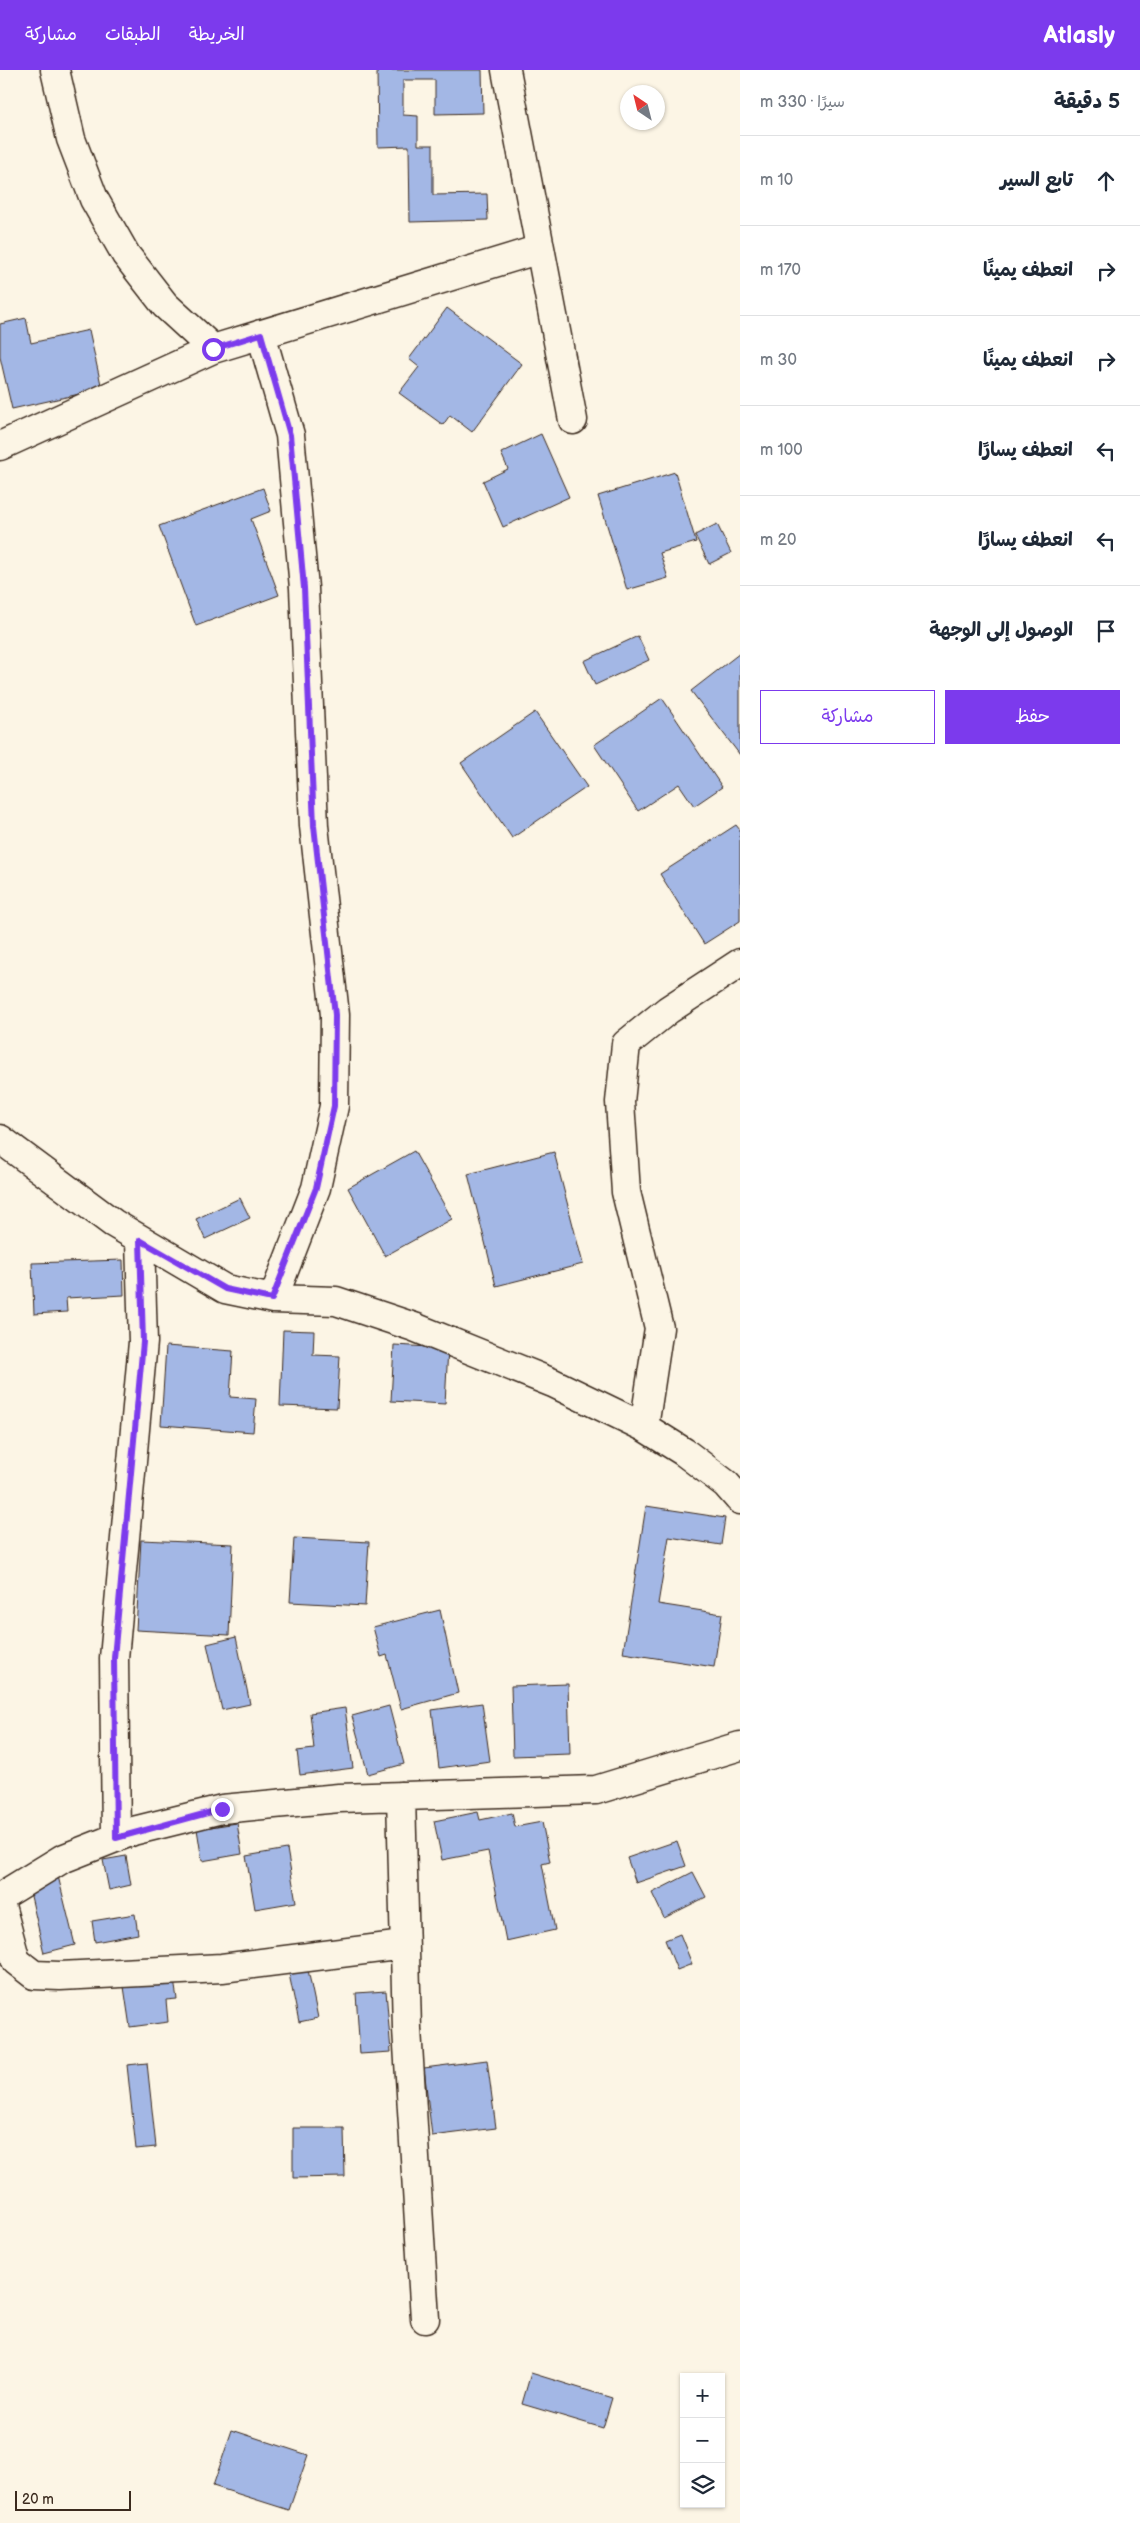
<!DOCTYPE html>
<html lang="ar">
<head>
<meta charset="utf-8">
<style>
	body { margin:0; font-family:"Balsamiq Sans","Playpen Sans Arabic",sans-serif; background:#f2f2f3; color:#1f2937; direction:rtl }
	.controls { position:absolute; right:15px; bottom:15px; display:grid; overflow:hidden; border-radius:0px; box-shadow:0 1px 4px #0004 }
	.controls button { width:45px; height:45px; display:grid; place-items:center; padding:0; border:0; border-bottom:1px solid #e0e1e3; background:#fff; color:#1f2937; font:25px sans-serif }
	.compass { position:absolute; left:620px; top:15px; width:45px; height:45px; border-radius:50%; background:#fff; box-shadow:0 1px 4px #0004; rotate:325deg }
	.scale { position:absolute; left:15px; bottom:12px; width:116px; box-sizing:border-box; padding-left:5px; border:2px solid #3b2a1e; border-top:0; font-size:14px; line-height:18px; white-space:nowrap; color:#3b2a1e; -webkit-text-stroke:4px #fcf5e5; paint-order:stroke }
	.stop { position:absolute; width:15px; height:15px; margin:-11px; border:4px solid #7c3aed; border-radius:50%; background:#fff }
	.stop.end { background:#7c3aed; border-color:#fff; box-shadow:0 1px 5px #0008 }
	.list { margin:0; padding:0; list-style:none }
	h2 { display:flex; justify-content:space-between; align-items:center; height:65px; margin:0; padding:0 20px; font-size:21px }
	h2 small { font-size:16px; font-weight:400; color:#747a83 }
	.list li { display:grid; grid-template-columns:32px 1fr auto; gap:15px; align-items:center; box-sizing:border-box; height:90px; padding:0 20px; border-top:1px solid #e0e1e3 }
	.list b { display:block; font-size:19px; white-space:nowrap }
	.list em { font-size:16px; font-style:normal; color:#747a83 }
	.actions { display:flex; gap:10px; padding:15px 20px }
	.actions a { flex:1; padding:11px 0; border:1px solid #7c3aed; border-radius:0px; text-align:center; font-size:18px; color:#7c3aed }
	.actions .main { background:#7c3aed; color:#fff }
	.icon { flex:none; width:28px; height:28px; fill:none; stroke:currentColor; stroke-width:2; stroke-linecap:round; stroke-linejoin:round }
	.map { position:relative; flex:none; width:740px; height:2453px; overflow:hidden; direction:ltr }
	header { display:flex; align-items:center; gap:30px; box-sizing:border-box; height:70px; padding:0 25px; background:#7c3aed; color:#fff }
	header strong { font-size:24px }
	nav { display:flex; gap:28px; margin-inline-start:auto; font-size:18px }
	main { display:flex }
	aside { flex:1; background:#fff }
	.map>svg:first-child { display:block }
	.building { fill:#a3b7e5; stroke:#3b2a1e }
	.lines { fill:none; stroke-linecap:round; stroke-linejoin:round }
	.minor-casing { stroke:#3b2a1e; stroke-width:31 }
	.minor { stroke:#fcf5e5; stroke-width:28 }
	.route { stroke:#7c3aed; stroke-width:6 }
</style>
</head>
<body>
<header>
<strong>Atlasly</strong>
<nav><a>الخريطة</a><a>الطبقات</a><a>مشاركة</a></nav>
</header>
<main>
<aside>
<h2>5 دقيقة<small>سيرًا · 330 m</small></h2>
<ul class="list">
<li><svg class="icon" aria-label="ahead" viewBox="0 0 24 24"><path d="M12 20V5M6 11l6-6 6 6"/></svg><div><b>تابع السير</b></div><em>10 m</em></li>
<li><svg class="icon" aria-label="right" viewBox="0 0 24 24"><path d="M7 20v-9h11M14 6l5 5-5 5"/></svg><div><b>انعطف يمينًا</b></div><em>170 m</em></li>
<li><svg class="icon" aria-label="right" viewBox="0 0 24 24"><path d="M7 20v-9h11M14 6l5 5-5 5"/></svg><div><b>انعطف يمينًا</b></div><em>30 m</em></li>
<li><svg class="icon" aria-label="left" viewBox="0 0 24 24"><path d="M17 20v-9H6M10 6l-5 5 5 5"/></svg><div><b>انعطف يسارًا</b></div><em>100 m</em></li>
<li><svg class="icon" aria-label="left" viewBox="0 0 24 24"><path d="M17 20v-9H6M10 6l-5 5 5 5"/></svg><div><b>انعطف يسارًا</b></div><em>20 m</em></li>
<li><svg class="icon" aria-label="arrive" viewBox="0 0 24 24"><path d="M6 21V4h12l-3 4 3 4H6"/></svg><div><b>الوصول إلى الوجهة</b></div></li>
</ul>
<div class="actions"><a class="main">حفظ</a><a>مشاركة</a></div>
</aside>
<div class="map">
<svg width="740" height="2453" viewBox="0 0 740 2453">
	<rect width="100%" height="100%" fill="#fcf5e5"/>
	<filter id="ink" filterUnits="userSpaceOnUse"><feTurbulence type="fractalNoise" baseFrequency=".02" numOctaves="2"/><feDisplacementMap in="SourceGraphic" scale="10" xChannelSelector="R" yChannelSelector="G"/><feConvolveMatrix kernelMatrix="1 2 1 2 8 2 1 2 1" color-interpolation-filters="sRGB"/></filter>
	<g filter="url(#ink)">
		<path class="building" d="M377,0H482L483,43L435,44V10H403V45L418,46V75H433V125L487,124L488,150L410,152L409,76L378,77Z
			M447,238L522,294L472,362L450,345L443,355L399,323L419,297L409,289Z
			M26,248L31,273L89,260L102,319L12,339L0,287V254Z
			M541,364L569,427L503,457L483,411L508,399L501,383Z
			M675,402L696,472L660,483L668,508L627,520L598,426Z
			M263,418L271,441L251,449L279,525L196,556L159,456Z
			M717,454L731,483L709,494L695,465Z
			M638,566L649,590L595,615L584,591Z
			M740,583V685L691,621Z
			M662,628L722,717L694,736L679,714L638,741L594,675Z
			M535,642L587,717L512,768L461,693Z
			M736,755L740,760V851L704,874L660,804Z
			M414,1081L452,1149L385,1186L348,1118Z
			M554,1082L583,1194L496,1216L468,1104Z
			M240,1128L250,1148L205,1169L196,1149Z
			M123,1190L124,1225L66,1228L67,1242L34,1244L32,1193Z
			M283,1260L314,1261L313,1285L340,1286L337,1338L280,1336Z
			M394,1275L448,1278L445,1334L391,1331Z
			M166,1276L233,1281L230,1327L256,1329L253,1362L161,1355Z
			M646,1436L725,1448L721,1475L669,1467L658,1534L722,1544L714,1597L623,1583Z
			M294,1468L369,1472L365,1536L290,1532Z
			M141,1470L233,1474L229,1565L136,1560Z
			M440,1540L458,1623L401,1639L387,1585L381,1587L373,1557Z
			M236,1567L250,1634L222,1640L207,1574Z
			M568,1614L570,1684L513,1686L511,1616Z
			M482,1633L490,1691L439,1698L432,1640Z
			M389,1636L404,1694L368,1704L352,1646Z
			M345,1638L353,1698L300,1705L297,1681L314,1679L310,1643Z
			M478,1742L480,1750L512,1743L515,1757L542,1752L550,1792L542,1794L555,1860L506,1871L488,1781L442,1790L434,1751Z
			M237,1753L242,1784L202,1791L197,1759Z
			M677,1771L686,1796L636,1813L627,1788Z
			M287,1779L296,1832L255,1839L246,1786Z
			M126,1786L131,1815L109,1820L103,1790Z
			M693,1802L706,1827L664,1848L652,1823Z
			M58,1806L75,1875L44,1883L28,1813Z
			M135,1844L138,1864L95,1872L92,1851Z
			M680,1864L692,1894L677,1900L665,1870Z
			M307,1895L318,1948L299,1952L288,1899Z
			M173,1904L177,1929L166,1930L168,1952L130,1957L123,1910Z
			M386,1921L391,1982L360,1984L356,1923Z
			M487,1990L496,2058L432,2066L424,1998Z
			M147,1993L156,2077L136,2079L127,1995Z
			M293,2058H344L345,2107L293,2108Z
			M531,2303L612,2328L603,2358L522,2334Z
			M232,2360L308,2385L289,2440L213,2416Z"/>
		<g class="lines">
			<defs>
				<path id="minor" d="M55,0L71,69L94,129L126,185L165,235L213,279
					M506,0L573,350
					M261,264L290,365L304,518L314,756L335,945L334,1036L316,1118L273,1229
					M0,376L213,279L540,179
					M0,1069L113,1153L225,1219L273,1229L336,1231L414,1257L553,1313L644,1357L684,1382L726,1414L740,1430
					M644,1357L659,1258L626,1122L620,1032L626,974L668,940L740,893
					M401,1726L407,1959L425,2249
					M116,1768L114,1588L143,1272L140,1170
					M0,1827L62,1789L133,1761L222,1739L339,1728L596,1720L740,1676
					M0,1832L16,1891L34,1905L60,1906L222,1898L404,1875"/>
			</defs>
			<use href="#minor" class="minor-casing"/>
			<use href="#minor" class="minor"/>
		</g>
	</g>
	<g class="lines" filter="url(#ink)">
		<path class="route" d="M213,279L261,264L290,365L304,518L314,756L335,945L334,1036L316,1118L272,1229L225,1219L140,1170L143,1272L114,1588L116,1768L222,1739"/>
	</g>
</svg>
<div class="controls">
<button>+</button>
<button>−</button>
<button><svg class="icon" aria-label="layers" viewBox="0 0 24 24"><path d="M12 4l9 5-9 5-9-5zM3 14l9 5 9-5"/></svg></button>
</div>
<svg class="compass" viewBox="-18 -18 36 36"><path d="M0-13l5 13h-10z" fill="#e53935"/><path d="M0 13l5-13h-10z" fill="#747a83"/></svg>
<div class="scale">20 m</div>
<div class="stop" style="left:213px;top:279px"></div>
<div class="stop end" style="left:222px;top:1739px"></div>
</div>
</main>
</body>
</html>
